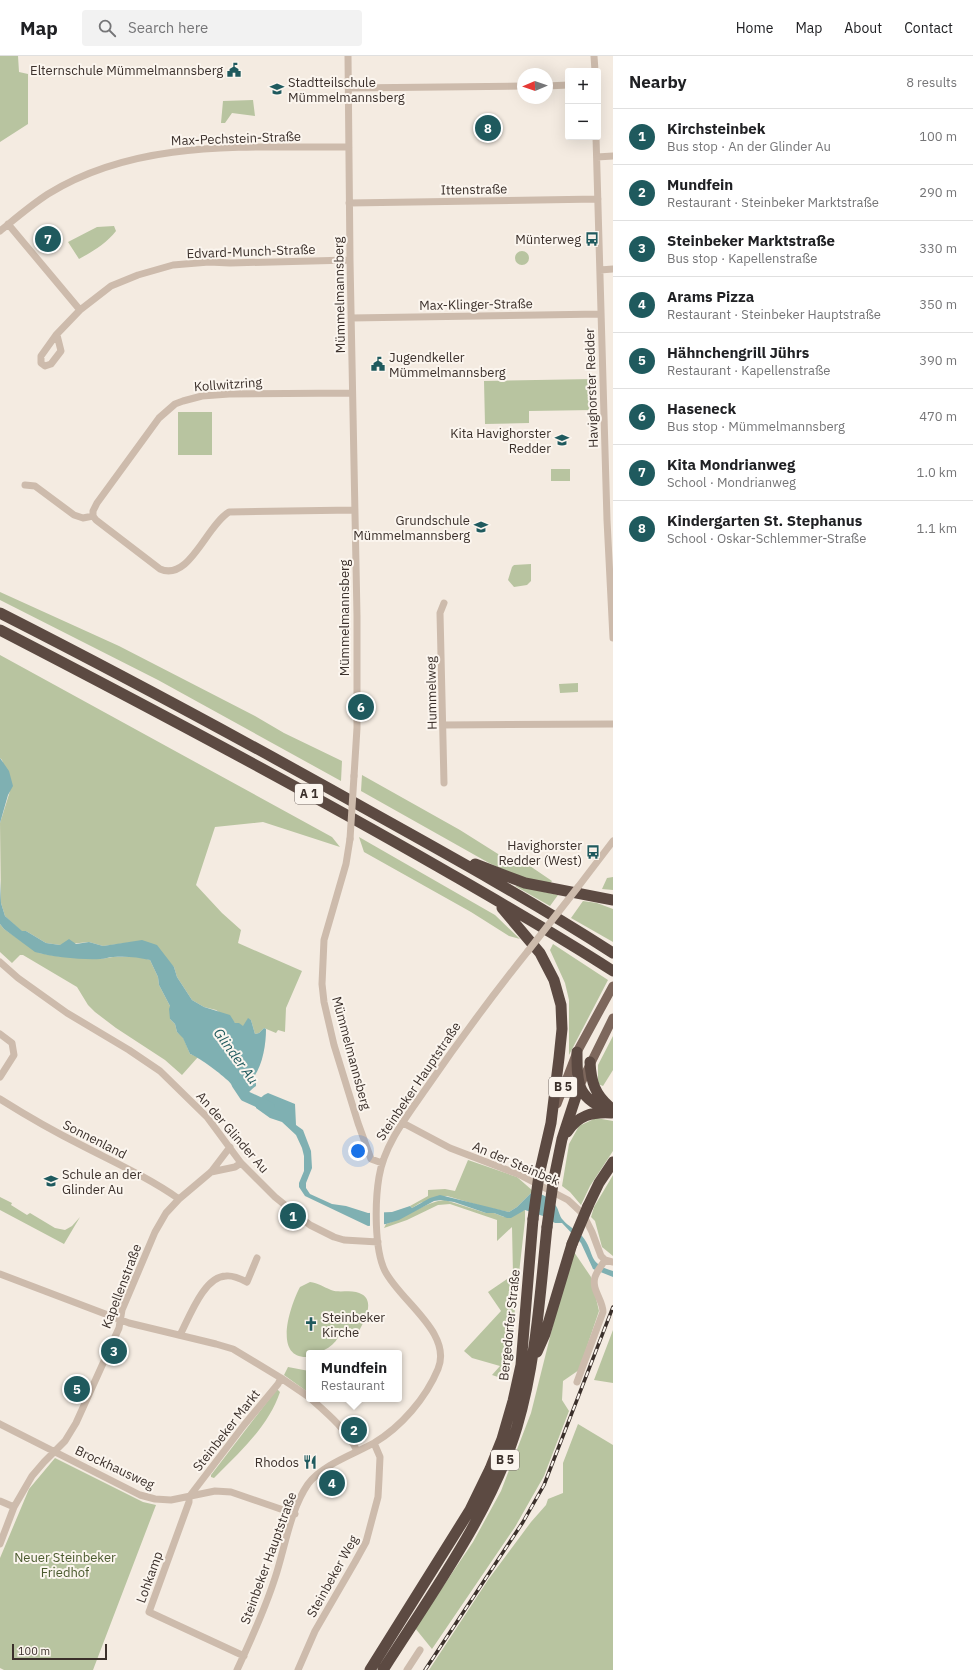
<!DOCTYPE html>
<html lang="en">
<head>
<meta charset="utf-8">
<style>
	body { margin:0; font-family:"IBM Plex Sans",sans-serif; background:#f2f2f2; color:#202124 }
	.controls { position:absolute; right:12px; top:12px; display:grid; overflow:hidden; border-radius:4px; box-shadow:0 4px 16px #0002 }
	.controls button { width:36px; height:36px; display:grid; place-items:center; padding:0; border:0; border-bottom:1px solid #e0e0e0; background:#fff; color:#202124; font:20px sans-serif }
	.compass { position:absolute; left:517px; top:12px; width:36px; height:36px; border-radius:50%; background:#fff; box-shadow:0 4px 16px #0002; rotate:268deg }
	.scale { position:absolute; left:12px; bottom:10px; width:95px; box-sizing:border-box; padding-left:4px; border:2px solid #3b302b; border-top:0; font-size:11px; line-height:14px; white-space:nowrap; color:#3b302b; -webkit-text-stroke:3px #fbf5ee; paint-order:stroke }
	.you { position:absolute; left:358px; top:1095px; width:14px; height:14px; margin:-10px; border:3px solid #fff; border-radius:50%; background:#1a73e8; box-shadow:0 0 0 6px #1a73e833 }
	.badge { display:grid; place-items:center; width:26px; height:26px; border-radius:50%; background:#1f5a5e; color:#fff; font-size:13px; font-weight:700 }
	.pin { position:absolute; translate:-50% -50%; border:2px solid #fff; box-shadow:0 1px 4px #0006 }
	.popup { position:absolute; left:306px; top:1294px; width:96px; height:52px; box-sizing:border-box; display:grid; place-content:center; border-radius:4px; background:#fff; filter:drop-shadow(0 1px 3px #0005); font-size:13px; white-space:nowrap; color:#757577 }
	.popup b { font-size:15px; color:#202124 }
	.popup::after { content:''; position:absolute; left:50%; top:100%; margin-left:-8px; border:8px solid transparent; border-top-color:#fff }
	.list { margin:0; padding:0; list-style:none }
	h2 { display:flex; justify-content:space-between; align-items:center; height:52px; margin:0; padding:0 16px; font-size:17px }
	h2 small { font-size:13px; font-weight:400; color:#757577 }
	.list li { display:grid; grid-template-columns:26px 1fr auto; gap:12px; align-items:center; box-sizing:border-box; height:56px; padding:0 16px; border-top:1px solid #e0e0e0 }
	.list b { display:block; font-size:15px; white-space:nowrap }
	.list p { margin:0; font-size:13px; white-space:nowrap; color:#757577 }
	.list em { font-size:13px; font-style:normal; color:#757577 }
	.icon { flex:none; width:22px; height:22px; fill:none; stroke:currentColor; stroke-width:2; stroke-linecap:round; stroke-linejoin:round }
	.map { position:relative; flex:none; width:613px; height:1614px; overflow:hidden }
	header { display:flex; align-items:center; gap:24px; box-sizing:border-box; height:56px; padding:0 20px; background:#fff; border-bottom:1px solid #e0e0e0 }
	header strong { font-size:19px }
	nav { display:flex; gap:22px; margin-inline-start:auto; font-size:14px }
	.search { width:280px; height:36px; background:#f2f2f2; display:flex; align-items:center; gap:10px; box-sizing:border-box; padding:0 14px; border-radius:4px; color:#757577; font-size:15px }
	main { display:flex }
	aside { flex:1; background:#fff }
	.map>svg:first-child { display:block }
	.green { fill:#b8c4a0 }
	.water { fill:#7fb0b2 }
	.pier { fill:#f4ebe1 }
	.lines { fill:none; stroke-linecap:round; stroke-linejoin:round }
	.river { stroke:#7fb0b2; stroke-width:11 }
	.minor { stroke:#cdbbac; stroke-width:7 }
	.major { stroke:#7d675c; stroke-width:9 }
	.highway { stroke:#5c4a42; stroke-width:11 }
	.rail-casing { stroke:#3b302b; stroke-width:3.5 }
	.rail { stroke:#fbf5ee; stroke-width:2; stroke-dasharray:6; stroke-linecap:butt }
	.minor-bridge { stroke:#cdbbac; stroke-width:7 }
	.highway-bridge { stroke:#5c4a42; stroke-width:11 }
	.labels { text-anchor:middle; stroke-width:4; stroke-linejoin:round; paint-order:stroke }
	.shield { fill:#fbf5ee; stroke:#756b66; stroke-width:1 }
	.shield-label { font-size:12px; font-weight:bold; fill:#3b302b }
	.poi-label { font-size:13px; fill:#3b302b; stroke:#fbf5ee; text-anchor:end }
	.street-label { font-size:13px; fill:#3b302b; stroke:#fbf5ee }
	.park-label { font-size:13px; fill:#4a5a2e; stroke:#fbf5ee }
	.water-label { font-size:14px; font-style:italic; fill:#1f5a5e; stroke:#fbf5ee }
</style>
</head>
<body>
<header>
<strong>Map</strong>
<div class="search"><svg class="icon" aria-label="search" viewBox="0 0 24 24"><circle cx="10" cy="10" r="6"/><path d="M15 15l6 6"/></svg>Search here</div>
<nav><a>Home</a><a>Map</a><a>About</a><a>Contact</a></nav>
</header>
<main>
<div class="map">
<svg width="613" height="1614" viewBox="0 0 613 1614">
	<rect width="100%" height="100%" fill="#f4ebe1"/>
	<path class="green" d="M0,0H18L19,16L28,18V68L0,86Z
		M253,44L255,60L232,57L225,67H221L223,45Z
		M114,170L116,175C107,187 92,196 79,203L68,186L97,171Z
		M515 202a7 7 0 1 1 14 0a7 7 0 1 1-14 0Z
		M593,323L594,354L529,355V367L485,368L484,325Z
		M178,356H212V399H178Z
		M551,413H570V425H551Z
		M531,508V525L527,529L514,531L508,524L512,511L514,509Z
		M0,536L119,590L255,660L284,677L342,705L341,725L158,624L0,544Z
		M0,599L332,781L340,791L263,766L215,771L196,829L222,857L241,874L238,887L302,915L286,952L285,976L278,974L276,977L264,972L259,977L255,978L251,964L248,963L244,971L235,967L216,954L204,951L192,944L177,921L174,911L142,885L103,890L89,886L60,889L46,887L26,875L22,876L5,860L1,847L0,767L10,735L2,704L0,702Z
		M578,627V636L560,637L559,628Z
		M362,719L460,774L517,810L527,808L552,825L550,828L520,821L489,807L361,735Z
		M359,781L495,859L520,883L509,880L471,856L364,796Z
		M613,821V834L602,833L607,822Z
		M515,830H517L558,839L550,850Z
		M583,845L597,847L613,853V886L571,862Z
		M0,868L4,873L39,897L56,900L101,903L113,901H140L150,904L158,921L159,929L170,950V963L175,968L177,976L183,981L190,998L198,1001L182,1019L165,1004L116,972L95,956L88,949L77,931L23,899H20L12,907L0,896Z
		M553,888L608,924L569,999V944L565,927L550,894Z
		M613,980V1014L603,1030L598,1028V1009Z
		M596,1062L613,1065V1095L590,1130L581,1149L570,1136L562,1130L569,1088L579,1070Z
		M468,1104L517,1121L533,1135L517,1151L509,1156L485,1151L447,1140L420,1147L412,1152L410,1150L428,1140V1134L445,1133L455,1135Z
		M613,1119V1200L602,1191L595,1165L591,1161L594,1151Z
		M0,1141L12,1147L11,1149L27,1159L30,1157L55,1172L65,1174L72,1170L80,1161L64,1188L0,1154Z
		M445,1144L486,1157H494L504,1161L525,1154V1164L507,1324L492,1319L500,1310L472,1302L464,1295L501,1255L488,1236L513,1219L512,1171L497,1185V1164L450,1148L438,1149L407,1164L384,1172L386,1168C406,1162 424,1146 445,1144Z
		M574,1196L591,1221L599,1255L579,1314L563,1325L562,1344L569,1355L544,1420L515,1471L432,1593L415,1572L473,1486L501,1435L531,1357L559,1245Z
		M310,1226C318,1227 324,1231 331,1234C339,1237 348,1234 356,1236C377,1241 366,1262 359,1275L345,1272L343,1277L341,1276C335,1290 324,1297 309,1297V1301C272,1304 290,1250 300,1231Z
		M613,1274V1327L594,1324Z
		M288,1311L309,1315V1337L284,1319Z
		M277,1333L280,1336C269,1369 242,1394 218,1418L214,1422L211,1421V1419Z
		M578,1368L613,1389V1614H429L488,1524L531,1466L546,1449L548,1443L563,1437V1407Z
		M55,1402L143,1446L156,1449L93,1614H4L0,1612V1502L29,1433Z"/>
	<path class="water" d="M0,702L9,715L13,730L8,739L0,767Z
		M0,824L1,847L5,860L22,875H26L46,887L60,889L69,883L76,888L89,886L103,890L142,884L157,889L174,911L177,921L192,944L204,951L230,959L235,967H239L243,970L248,962L251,964L255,978L259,977L264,972L266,973C266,988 263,1009 253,1022L256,1025V1030C250,1034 248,1038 243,1042C236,1037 233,1028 226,1023C220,1017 197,1000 190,998L183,982L177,976L175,968L170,963L169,953L170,950L159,929L158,921L150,904C138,901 125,900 113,901C109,901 105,903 100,903C83,904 51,901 35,896L4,873L0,868Z
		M268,1037L295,1048L296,1069L303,1074L311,1095L312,1112L306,1127V1132L310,1138L332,1148L346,1150L368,1157L392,1156L410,1150L412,1152L430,1142L440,1139L509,1156L517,1151L533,1135C542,1138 551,1142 556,1150C559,1154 559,1160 563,1164C568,1170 576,1174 582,1180C596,1197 586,1207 613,1215V1221L593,1213L581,1187L562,1167H555L543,1160L525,1154L511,1162H507L494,1157H486L454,1146L441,1144L434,1145L399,1164L386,1168L368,1170L305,1140L299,1131V1127L304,1115V1100L302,1092L296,1079L282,1066L270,1062L256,1052V1046L264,1039Z"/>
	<path class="pier" d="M384,1154V1170H370V1155Z"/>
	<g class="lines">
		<path class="river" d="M237,1028L245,1040L269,1051"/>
		<path class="minor" d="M348,0L350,204L357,560V672L354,720
			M594,0L595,15
			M547,30L568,29
			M349,32L523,30
			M596,81L607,464L613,582
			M597,101L613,100
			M349,147L598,143
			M8,168L80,254
			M0,175C16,162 31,149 48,138C139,82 247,92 349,91
			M600,214L613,213
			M351,262L601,258
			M57,279L61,295L51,308L45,310L41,307V300L56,279L80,254L111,230L138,219L173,209L209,206L230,207L350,204
			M25,429L35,430L74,459L83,462L93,460L96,464L160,513C189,526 206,470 229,456L354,454
			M93,460V455L97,447L159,362L175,348L183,345L202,340L229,338L352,337
			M444,547L440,557L444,727
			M443,669L613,668
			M350,783L346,808L324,884L322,928L324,946L334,989L358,1067L371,1103L382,1107
			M578,831L613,785
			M0,906L18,922L67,957L129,994L160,1015L207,1061L241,1107L275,1141L310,1169L334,1181L344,1184L378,1186
			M0,978L12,987L14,999L0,1021
			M0,1043C27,1060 55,1076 83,1090C116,1107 149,1122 179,1143
			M403,1067L450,1092L518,1118L568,1144L583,1158L592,1176L601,1200L605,1204L613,1206
			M211,1116L235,1111L241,1107
			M0,1218L129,1267L216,1288L233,1293L281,1322L309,1341
			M180,1279C189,1262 204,1220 226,1220C233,1219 241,1223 247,1226L257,1202
			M577,1326L603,1256C603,1244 591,1233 595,1221C597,1215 602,1209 605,1204
			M311,1343C328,1358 348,1375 357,1395
			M0,1368L140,1439L155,1443L171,1444L215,1435L231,1436L295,1458
			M189,1441V1446L149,1556L244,1600
			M189,1441L244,1369L278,1328L281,1322
			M0,1445L14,1451
			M0,1488L14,1451L32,1420L44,1406L65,1385L76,1367L119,1272L122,1254L155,1176L166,1157L179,1143L211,1116L230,1091
			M237,1614C251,1584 265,1553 275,1522C285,1492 290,1454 308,1428C322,1409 354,1398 374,1387C401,1371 426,1342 438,1313C453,1277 400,1245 385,1215C374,1193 375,1145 379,1121C384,1089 407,1060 425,1034C458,986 492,940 528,895
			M298,1614L315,1575L355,1506L366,1486L378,1441L379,1423L380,1401L374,1387
			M407,1614L420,1594"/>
		<path class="major" d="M579,1031L613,962
			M557,1048L577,996L613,930"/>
		<path class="highway" d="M0,557C126,621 250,688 373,757C454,802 535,847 613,897
			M0,574C147,650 294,728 437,810C496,844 556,878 613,915
			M475,808L525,827L613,844
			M502,852L540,897L554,924L561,949L562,973L559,1002L551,1067L539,1119
			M577,996C577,1031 578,1043 613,1056
			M590,1006C591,1026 595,1039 611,1052
			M567,1076C579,1059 591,1056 611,1057
			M553,1127L562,1083L579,1031
			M588,1150L599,1127L613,1106
			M537,1296L545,1278L572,1188
			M370,1614L470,1454L490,1413L502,1383L513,1345L521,1309L533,1163
			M383,1614C430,1540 492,1455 517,1371C536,1307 540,1238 547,1171"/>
		<defs>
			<path id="rail" d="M425,1614L523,1466L544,1429L613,1251"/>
		</defs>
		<use href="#rail" class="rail-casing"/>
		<use href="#rail" class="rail"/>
		<path class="minor-bridge" d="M350,783L354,720
			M528,895L578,831"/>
		<path class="highway-bridge" d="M533,1163L539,1119
			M547,1171L553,1127
			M572,1188L588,1150"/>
	</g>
	<defs>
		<symbol id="civic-bare" viewBox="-9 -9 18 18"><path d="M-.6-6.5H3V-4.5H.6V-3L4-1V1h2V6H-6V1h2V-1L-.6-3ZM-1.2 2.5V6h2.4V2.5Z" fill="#1f5a5e" stroke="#fbf5ee" stroke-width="2.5" paint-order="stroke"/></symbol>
		<symbol id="school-bare" viewBox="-9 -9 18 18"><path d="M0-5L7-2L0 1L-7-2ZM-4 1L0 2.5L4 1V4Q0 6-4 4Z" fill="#1f5a5e" stroke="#fbf5ee" stroke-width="2.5" paint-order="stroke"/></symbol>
		<symbol id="bus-bare" viewBox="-9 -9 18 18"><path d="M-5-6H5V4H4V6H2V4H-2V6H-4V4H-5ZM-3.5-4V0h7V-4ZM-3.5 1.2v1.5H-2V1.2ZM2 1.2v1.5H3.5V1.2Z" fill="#1f5a5e" stroke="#fbf5ee" stroke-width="2.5" paint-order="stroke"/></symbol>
		<symbol id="church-bare" viewBox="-9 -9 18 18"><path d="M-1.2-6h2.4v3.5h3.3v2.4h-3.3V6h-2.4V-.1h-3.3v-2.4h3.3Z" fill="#1f5a5e" stroke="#fbf5ee" stroke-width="2.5" paint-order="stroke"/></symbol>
		<symbol id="restaurant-bare" viewBox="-9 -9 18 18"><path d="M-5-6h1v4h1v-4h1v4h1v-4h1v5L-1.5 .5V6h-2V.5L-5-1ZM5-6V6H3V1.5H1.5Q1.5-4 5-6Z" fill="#1f5a5e" stroke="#fbf5ee" stroke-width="2.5" paint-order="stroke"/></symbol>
	</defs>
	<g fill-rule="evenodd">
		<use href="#civic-bare" x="224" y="4" width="20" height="20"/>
		<use href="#school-bare" x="267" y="23" width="20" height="20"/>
		<use href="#bus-bare" x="582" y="173" width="20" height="20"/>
		<use href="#civic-bare" x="368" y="298" width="20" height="20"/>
		<use href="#school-bare" x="552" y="374" width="20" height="20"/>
		<use href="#school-bare" x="471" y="461" width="20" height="20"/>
		<use href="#bus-bare" x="583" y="786" width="20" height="20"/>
		<use href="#school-bare" x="41" y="1115" width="20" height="20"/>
		<use href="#church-bare" x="301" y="1258" width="20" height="20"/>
		<use href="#restaurant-bare" x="300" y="1396" width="20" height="20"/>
	</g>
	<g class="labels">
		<g class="shield">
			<rect x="295" y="728" width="28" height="20" rx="3"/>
			<rect x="549" y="1021" width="28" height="20" rx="3"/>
			<rect x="491" y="1394" width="28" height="20" rx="3"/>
		</g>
		<g class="shield-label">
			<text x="309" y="742">A 1</text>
			<text x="563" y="1035">B 5</text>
			<text x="505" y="1408">B 5</text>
		</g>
		<g class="poi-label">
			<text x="223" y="19">Elternschule Mümmelmannsberg</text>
			<text x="288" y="31" text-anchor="start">Stadtteilschule<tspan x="288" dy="15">Mümmelmannsberg</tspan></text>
			<text x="581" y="188">Münterweg</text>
			<text x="389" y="306" text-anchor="start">Jugendkeller<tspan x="389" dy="15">Mümmelmannsberg</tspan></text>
			<text x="551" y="382">Kita Havighorster<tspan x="551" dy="15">Redder</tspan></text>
			<text x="470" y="469">Grundschule<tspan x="470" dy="15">Mümmelmannsberg</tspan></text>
			<text x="582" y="794">Havighorster<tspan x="582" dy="15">Redder (West)</tspan></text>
			<text x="62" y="1123" text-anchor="start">Schule an der<tspan x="62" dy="15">Glinder Au</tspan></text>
			<text x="322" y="1266" text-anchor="start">Steinbeker<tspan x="322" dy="15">Kirche</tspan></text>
			<text x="299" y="1411">Rhodos</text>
		</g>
		<g class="street-label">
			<text transform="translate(236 82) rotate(-2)" y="5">Max-Pechstein-Straße</text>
			<text transform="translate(474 133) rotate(-1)" y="5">Ittenstraße</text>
			<text transform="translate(251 195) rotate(-2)" y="5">Edvard-Munch-Straße</text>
			<text transform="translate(339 239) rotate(-91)" y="5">Mümmelmannsberg</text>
			<text transform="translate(476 248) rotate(-1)" y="5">Max-Klinger-Straße</text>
			<text transform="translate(228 328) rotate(-4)" y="5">Kollwitzring</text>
			<text transform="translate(591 332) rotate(-92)" y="5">Havighorster Redder</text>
			<text transform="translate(344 562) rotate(-90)" y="5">Mümmelmannsberg</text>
			<text transform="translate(431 637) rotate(-91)" y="5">Hummelweg</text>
			<text transform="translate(352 997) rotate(75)" y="5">Mümmelmannsberg</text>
			<text transform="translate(418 1025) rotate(-56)" y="5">Steinbeker Hauptstraße</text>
			<text transform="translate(233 1076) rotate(49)" y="5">An der Glinder Au</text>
			<text transform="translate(95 1083) rotate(27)" y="5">Sonnenland</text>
			<text transform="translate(516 1107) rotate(23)" y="5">An der Steinbek</text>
			<text transform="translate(121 1230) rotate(-69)" y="5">Kapellenstraße</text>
			<text transform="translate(509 1269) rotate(-84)" y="5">Bergedorfer Straße</text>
			<text transform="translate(226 1374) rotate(-52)" y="5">Steinbeker Markt</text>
			<text transform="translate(115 1411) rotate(25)" y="5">Brockhausweg</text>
			<text transform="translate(268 1502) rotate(-70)" y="5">Steinbeker Hauptstraße</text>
			<text transform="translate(332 1520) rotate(-61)" y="5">Steinbeker Weg</text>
			<text transform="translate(149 1521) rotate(-70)" y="5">Lohkamp</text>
		</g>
		<g class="park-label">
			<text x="65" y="1506">Neuer Steinbeker<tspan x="65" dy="15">Friedhof</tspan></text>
		</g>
		<g class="water-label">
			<text transform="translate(236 1000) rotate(54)" y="5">Glinder Au</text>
		</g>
	</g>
</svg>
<div class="controls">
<button>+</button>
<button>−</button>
</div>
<svg class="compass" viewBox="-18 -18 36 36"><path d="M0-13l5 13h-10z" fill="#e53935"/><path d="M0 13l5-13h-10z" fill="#757577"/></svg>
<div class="scale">100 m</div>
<div class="you"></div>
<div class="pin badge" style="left:293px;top:1160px">1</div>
<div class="pin badge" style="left:354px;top:1374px">2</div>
<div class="popup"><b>Mundfein</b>Restaurant</div>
<div class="pin badge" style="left:114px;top:1295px">3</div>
<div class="pin badge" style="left:332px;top:1427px">4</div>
<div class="pin badge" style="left:77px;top:1333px">5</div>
<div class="pin badge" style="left:361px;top:651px">6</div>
<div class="pin badge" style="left:48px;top:183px">7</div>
<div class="pin badge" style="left:488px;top:72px">8</div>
</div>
<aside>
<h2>Nearby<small>8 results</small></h2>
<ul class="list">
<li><span class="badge">1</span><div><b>Kirchsteinbek</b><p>Bus stop · An der Glinder Au</p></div><em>100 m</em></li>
<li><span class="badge">2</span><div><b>Mundfein</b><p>Restaurant · Steinbeker Marktstraße</p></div><em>290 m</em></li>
<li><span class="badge">3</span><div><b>Steinbeker Marktstraße</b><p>Bus stop · Kapellenstraße</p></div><em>330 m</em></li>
<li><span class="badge">4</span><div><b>Arams Pizza</b><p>Restaurant · Steinbeker Hauptstraße</p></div><em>350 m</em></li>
<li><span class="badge">5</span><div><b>Hähnchengrill Jührs</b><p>Restaurant · Kapellenstraße</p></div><em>390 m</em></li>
<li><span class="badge">6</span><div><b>Haseneck</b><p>Bus stop · Mümmelmannsberg</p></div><em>470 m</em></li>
<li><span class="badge">7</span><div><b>Kita Mondrianweg</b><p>School · Mondrianweg</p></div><em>1.0 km</em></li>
<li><span class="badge">8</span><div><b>Kindergarten St. Stephanus</b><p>School · Oskar-Schlemmer-Straße</p></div><em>1.1 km</em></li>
</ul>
</aside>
</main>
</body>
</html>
